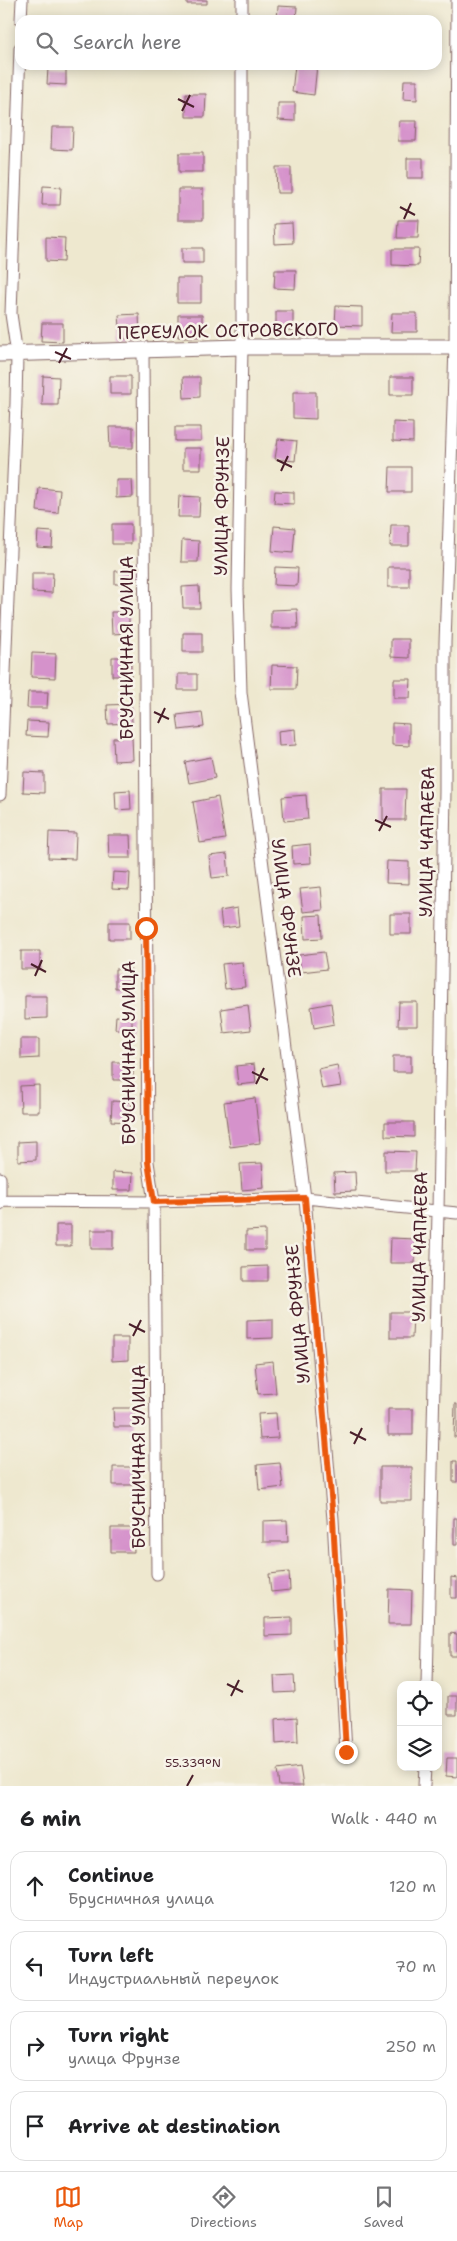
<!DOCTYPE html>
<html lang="en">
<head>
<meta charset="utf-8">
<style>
	body { margin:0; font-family:"Shantell Sans",sans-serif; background:#f2f2f2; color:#202124 }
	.controls { position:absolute; right:15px; bottom:15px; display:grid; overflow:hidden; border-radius:10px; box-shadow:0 2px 12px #0003 }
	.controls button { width:45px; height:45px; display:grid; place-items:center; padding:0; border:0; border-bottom:1px solid #e0e0e0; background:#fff; color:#202124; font:25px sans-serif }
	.stop { position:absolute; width:15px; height:15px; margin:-11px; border:4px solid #ea580c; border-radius:50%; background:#fff }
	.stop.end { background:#ea580c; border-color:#fff; box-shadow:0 1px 5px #0008 }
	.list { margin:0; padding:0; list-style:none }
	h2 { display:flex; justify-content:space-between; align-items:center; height:65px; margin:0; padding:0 20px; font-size:21px }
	h2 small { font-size:16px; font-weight:400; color:#757577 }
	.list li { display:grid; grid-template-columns:32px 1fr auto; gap:15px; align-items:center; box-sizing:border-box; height:70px; margin:0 10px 10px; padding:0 10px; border:1px solid #e0e0e0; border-radius:15px }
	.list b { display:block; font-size:19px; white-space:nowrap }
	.list p { margin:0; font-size:16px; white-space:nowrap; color:#757577 }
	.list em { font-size:16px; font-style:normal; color:#757577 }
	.icon { flex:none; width:28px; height:28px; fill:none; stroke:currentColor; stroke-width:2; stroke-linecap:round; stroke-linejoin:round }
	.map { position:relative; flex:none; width:457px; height:1786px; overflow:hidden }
	.search { position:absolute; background:#fff; box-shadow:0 2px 12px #0003; left:15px; right:15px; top:15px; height:55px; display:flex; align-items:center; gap:12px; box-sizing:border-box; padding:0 18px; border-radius:15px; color:#757577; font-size:19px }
	.sheet { height:385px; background:#fff }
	nav { display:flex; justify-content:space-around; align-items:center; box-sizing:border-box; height:70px; border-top:1px solid #e0e0e0; background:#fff; font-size:14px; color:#757577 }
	nav a { display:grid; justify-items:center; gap:2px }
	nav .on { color:#ea580c }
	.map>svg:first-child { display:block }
	.building { fill:#d592cb }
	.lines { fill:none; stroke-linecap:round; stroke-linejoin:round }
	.minor-casing { stroke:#836564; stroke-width:13 }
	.tertiary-casing { stroke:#836564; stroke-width:17 }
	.minor { stroke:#fff; stroke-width:11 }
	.tertiary { stroke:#fff; stroke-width:15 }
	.route { stroke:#ea580c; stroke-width:6 }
	.ticks { fill:none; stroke:#4a1f2b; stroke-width:2 }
	.labels { text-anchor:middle; stroke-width:5; stroke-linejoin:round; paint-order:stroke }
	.street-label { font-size:18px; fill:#4a1f2b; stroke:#f7f3e8 }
	.ticks-label { font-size:12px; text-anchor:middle; fill:#4a1f2b; stroke:#f7f3e8; stroke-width:5; stroke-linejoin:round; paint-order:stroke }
</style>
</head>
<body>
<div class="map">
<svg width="457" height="1786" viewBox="0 0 457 1786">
	<rect width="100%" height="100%" fill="#f7f3e8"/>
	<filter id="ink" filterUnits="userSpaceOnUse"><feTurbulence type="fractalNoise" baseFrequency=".02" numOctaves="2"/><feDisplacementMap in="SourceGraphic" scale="10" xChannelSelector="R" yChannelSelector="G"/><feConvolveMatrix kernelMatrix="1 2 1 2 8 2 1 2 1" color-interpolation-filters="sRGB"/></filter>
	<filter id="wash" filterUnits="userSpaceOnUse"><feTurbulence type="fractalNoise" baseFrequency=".0096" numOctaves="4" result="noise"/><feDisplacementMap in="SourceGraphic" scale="20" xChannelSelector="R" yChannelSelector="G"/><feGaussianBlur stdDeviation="1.12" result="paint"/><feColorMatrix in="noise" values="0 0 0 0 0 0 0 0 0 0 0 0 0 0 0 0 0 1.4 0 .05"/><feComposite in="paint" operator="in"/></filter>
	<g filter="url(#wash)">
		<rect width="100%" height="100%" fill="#eee8cf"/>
		<g id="blocks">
			<path class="building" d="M187,0H207V4H187Z
				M278,6L297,7L296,20H277Z
				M295,65H317L314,95L292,92Z
				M48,68L66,69V85L47,84Z
				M404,80H417V100L403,99Z
				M186,94H206L205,117H186Z
				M278,103H295V121L278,120Z
				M399,121H417L416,141H398Z
				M52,127H73L72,150L51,149Z
				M179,153H203V172H179Z
				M407,158H423V178H407Z
				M276,167H291V193H277Z
				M43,186L61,187L60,205H42Z
				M178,189H203V220H178Z
				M398,220H419L418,238H397Z
				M292,223L293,243L275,244L274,224Z
				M46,237L65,238L64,262L46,261Z
				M182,248H203V263H182Z
				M392,249H419L418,266L392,265Z
				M275,270H296L295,289L274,288Z
				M177,278H201V303H177Z
				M336,306L362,307V326L335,325Z
				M276,311H293V330H276Z
				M392,313H417V332H391Z
				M139,314L140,338L121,339L119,315Z
				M178,315H202V337H178Z
				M42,323H63V342L41,341Z
				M43,376L59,377L58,405H42Z
				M110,376H131V394H110Z
				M183,377H200V397L184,398Z
				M390,377H413V395H390Z
				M293,392H316V419L293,418Z
				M393,422L413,423V442L393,441Z
				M109,427H133V448H110Z
				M175,427H201V441H175Z
				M278,439L297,441L295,461L275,459Z
				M183,448H201V469H183Z
				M390,467H411V492H389Z
				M116,480H132L133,497L116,498Z
				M39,488L60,490L58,513L37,511Z
				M275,491L294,492V504L274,503Z
				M179,496L200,497L199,517H178Z
				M112,524H131V544H112Z
				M391,525H409V546H390Z
				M274,526L295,528L293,553L272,551Z
				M38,531L53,532L52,548L37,547Z
				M182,540L199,541L198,562H181Z
				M275,567L298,568L297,586L274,585Z
				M388,567H409V587H388Z
				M115,571H131V584H115Z
				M32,573H53L52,593L32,592Z
				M199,586L200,608H183L182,587Z
				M297,609L298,628H271V610Z
				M111,612H129V633L112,634Z
				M183,633H202V652H183Z
				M391,639H409V658L391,657Z
				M32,653L56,654L55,678L31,677Z
				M112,657H131V676H112Z
				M272,665L297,666L296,689H271Z
				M178,674H197V690H178Z
				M394,679H411L410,698H394Z
				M28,692H48L47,708H27Z
				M131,704L132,723L108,724L107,705Z
				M202,712L204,727L179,730L177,715Z
				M27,721L49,722L48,737L26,736Z
				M392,723L409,724V746L392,745Z
				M295,729L296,745L279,746L278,731Z
				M132,737L133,760L114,761L113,738Z
				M211,757L215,778L189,783L185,762Z
				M24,772L44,773V793L23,792Z
				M383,789H406L405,820H383Z
				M130,790L131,809L116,810L115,791Z
				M306,795L308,819L284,821L282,797Z
				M218,797L225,839L200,843L193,802Z
				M49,832L76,833L75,859L48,858Z
				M108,835H130L131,858H109Z
				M310,844L311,863L293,864L292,846Z
				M227,854L229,876L212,878L209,856Z
				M387,861L409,862V884L386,883Z
				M113,872L130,873L129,890L112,889Z
				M321,887L323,910L303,912L300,889Z
				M237,908L239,926L222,928L220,911Z
				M390,914H411V934H390Z
				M321,915L322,938L305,939L304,916Z
				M109,922H130V939H109Z
				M21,951H40V969H21Z
				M324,952L327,969L301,972L299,955Z
				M242,962L245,987L225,989L222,964Z
				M115,969H131V988H115Z
				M25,996H47V1018L25,1019Z
				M399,1002H417V1026H398Z
				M331,1003L334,1024L314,1028L311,1007Z
				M248,1005L251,1030L224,1033L221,1009Z
				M116,1016L132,1017V1029H115Z
				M21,1039H39V1058L21,1059Z
				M393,1056H411V1072H393Z
				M113,1062H133V1080H113Z
				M254,1064L256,1083L238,1085L236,1066Z
				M337,1065L341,1086L322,1089L318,1069Z
				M39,1085V1112H21L20,1086Z
				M255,1098L260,1143L230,1147L224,1102Z
				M112,1101L132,1102L130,1122L111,1121Z
				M385,1122H414V1137L385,1136Z
				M36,1141V1160L18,1161V1142Z
				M385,1151L416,1152L415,1171H385Z
				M262,1163L264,1188L242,1190L240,1164Z
				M113,1172L133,1173L132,1190H113Z
				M355,1172L356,1191L335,1192L334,1173Z
				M56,1225H71V1246H56Z
				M91,1230H113V1249H91Z
				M265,1230V1250H246V1231Z
				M391,1238L416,1239L415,1263H390Z
				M268,1266V1281H243V1267Z
				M390,1312H413L412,1338H390Z
				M273,1319V1338L247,1339V1320Z
				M112,1338H128V1360L112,1361Z
				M273,1361L276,1393L258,1394L255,1363Z
				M455,1404H457V1437H454Z
				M113,1408H135V1427H114Z
				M388,1409H413V1435H388Z
				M276,1413L278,1438L260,1439L258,1414Z
				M453,1461H457V1482H453Z
				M280,1463L283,1487L259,1490L257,1465Z
				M113,1467H133V1485H113Z
				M380,1467H412V1501H380Z
				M454,1518H457V1545H454Z
				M287,1520L288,1542H263V1521Z
				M111,1528H133L134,1552H111Z
				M289,1572L290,1590L271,1592L269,1574Z
				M451,1577L457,1578V1598H451Z
				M389,1589L412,1590L411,1624H388Z
				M292,1617V1635L265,1636V1618Z
				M450,1633L457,1634V1656H450Z
				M294,1675L295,1692L275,1693L274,1676Z
				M448,1696H457V1715H448Z
				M297,1717L298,1742L276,1744L275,1719Z
				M447,1758H457V1777L446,1776Z
				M300,1767L303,1786H279L277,1770Z"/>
		</g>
	</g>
	<g filter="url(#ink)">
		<use href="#blocks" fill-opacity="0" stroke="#836564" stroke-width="1"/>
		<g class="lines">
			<defs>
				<path id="minor" d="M21,20L22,0
					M242,20V0
					M242,65V347L238,589L241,692L305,1198L333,1519L346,1752
					M143,350L148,1162L154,1202L157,1574
					M0,795L16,403L17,355L11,314L20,48
					M0,1178V1204
					M0,1201L154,1202L305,1198L457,1213
					M427,1685L438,1212L445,791V643L455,347L457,0
					M424,1786L425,1767"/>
				<path id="tertiary" d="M0,354L242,347H457"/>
			</defs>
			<use href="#minor" class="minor-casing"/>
			<use href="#tertiary" class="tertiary-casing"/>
			<use href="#minor" class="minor"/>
			<use href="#tertiary" class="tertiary"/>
		</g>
	</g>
	<g class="lines" filter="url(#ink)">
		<path class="route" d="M146,928L148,1162L154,1202L305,1198L333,1519L346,1752"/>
	</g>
	<path class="ticks" d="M178,99L194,107M182,111L190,95M400,207L415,215M404,219L411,203M55,352L71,359M59,363L67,348M277,460L292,467M281,471L288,456M154,712L169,719M158,723L165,708M375,820L391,827M379,831L387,816M31,964L46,972M35,976L42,960M252,1072L268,1080M256,1084L264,1068M129,1324L145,1332M133,1336L141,1320M350,1432L366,1440M354,1444L362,1428M227,1684L243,1692M231,1696L239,1680M187,1786L193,1775"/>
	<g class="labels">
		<g class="street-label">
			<text transform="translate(228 331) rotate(-1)" y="6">ПЕРЕУЛОК ОСТРОВСКОГО</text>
			<text transform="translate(222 506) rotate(-89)" y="6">УЛИЦА ФРУНЗЕ</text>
			<text transform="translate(127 648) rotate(-90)" y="6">БРУСНИЧНАЯ УЛИЦА</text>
			<text transform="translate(427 842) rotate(-89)" y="6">УЛИЦА ЧАПАЕВА</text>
			<text transform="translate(286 908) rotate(83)" y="6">УЛИЦА ФРУНЗЕ</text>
			<text transform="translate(129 1053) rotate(-90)" y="6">БРУСНИЧНАЯ УЛИЦА</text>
			<text transform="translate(420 1247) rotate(-89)" y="6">УЛИЦА ЧАПАЕВА</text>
			<text transform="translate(298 1314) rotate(-95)" y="6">УЛИЦА ФРУНЗЕ</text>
			<text transform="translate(139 1457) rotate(-90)" y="6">БРУСНИЧНАЯ УЛИЦА</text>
		</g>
	</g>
	<g class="ticks-label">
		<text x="193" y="1767">55.339°N</text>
	</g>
</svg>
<div class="controls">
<button><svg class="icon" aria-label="locate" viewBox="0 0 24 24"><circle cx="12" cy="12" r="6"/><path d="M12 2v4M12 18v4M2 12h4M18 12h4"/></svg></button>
<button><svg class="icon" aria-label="layers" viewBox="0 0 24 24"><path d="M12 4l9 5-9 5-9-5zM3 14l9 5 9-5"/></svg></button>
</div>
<div class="stop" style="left:146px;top:928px"></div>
<div class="stop end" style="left:346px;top:1752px"></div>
<div class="search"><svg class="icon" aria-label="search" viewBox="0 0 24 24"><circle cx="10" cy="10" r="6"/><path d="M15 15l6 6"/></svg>Search here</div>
</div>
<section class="sheet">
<h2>6 min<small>Walk · 440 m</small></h2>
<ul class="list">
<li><svg class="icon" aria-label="ahead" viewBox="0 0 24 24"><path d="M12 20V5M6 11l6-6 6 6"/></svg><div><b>Continue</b><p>Брусничная улица</p></div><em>120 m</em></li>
<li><svg class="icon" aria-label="left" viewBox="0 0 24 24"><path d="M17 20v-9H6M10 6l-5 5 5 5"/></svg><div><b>Turn left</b><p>Индустриальный переулок</p></div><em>70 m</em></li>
<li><svg class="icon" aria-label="right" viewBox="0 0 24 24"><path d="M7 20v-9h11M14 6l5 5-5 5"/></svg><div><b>Turn right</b><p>улица Фрунзе</p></div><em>250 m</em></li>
<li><svg class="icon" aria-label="arrive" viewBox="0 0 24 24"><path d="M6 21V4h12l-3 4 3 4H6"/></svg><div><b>Arrive at destination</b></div></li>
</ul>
</section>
<nav>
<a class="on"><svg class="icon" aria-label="map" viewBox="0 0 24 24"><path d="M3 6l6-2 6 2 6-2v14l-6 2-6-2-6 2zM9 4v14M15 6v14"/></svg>Map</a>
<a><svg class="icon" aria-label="directions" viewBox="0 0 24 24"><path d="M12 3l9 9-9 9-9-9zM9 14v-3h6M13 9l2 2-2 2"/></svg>Directions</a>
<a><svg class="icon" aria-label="saved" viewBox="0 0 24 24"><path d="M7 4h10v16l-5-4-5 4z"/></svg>Saved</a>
</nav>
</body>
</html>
